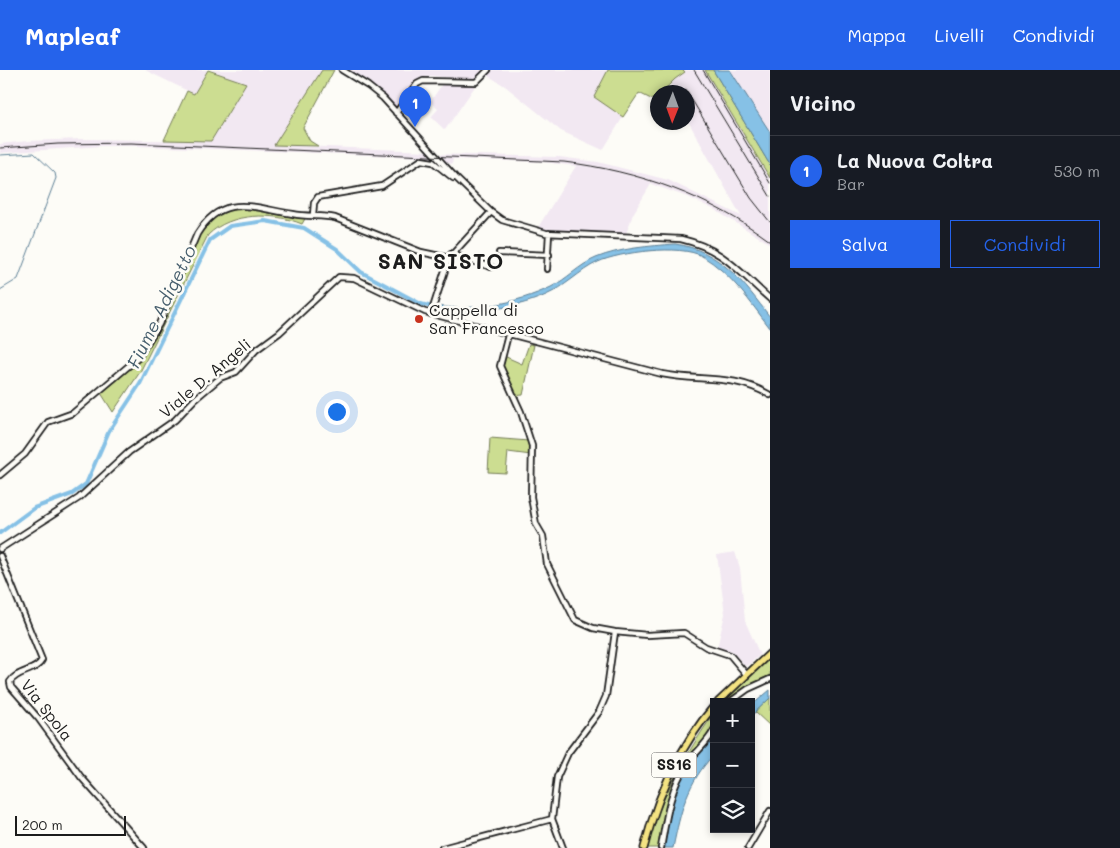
<!DOCTYPE html>
<html lang="it">
<head>
<meta charset="utf-8">
<style>
	body { margin:0; font-family:Mali,sans-serif; background:#242831; color:#f1f3f6 }
	.controls { position:absolute; right:15px; bottom:15px; display:grid; overflow:hidden; border-radius:0px; box-shadow:0 2px 8px #0003 }
	.controls button { width:45px; height:45px; display:grid; place-items:center; padding:0; border:0; border-bottom:1px solid #363941; background:#171b24; color:#f1f3f6; font:25px sans-serif }
	.compass { position:absolute; left:650px; top:15px; width:45px; height:45px; border-radius:50%; background:#171b24; box-shadow:0 2px 8px #0003; rotate:181deg }
	.scale { position:absolute; left:15px; bottom:12px; width:111px; box-sizing:border-box; padding-left:5px; border:2px solid #1c1c1c; border-top:0; font-size:14px; line-height:18px; white-space:nowrap; color:#1c1c1c; -webkit-text-stroke:4px #fdfcf7; paint-order:stroke }
	.you { position:absolute; left:336px; top:341px; width:18px; height:18px; margin:-12px; border:4px solid #fff; border-radius:50%; background:#1a73e8; box-shadow:0 0 0 8px #1a73e833 }
	.badge { display:grid; place-items:center; width:32px; height:32px; border-radius:50%; background:#2563eb; color:#fff; font-size:16px; font-weight:700 }
	.pin { position:absolute; translate:-50% -41px; filter:drop-shadow(0 1px 2px #0008) }
	.pin::after { content:''; position:absolute; top:26px; width:18px; height:15px; background:inherit; clip-path:polygon(0 0,100% 0,50% 100%) }
	.list { margin:0; padding:0; list-style:none }
	h2 { display:flex; justify-content:space-between; align-items:center; height:65px; margin:0; padding:0 20px; font-size:21px }
	h2 small { font-size:16px; font-weight:400; color:#9ea1a6 }
	.list li { display:grid; grid-template-columns:32px 1fr auto; gap:15px; align-items:center; box-sizing:border-box; height:70px; padding:0 20px; border-top:1px solid #363941 }
	.list b { display:block; font-size:19px; white-space:nowrap }
	.list p { margin:0; font-size:16px; white-space:nowrap; color:#9ea1a6 }
	.list em { font-size:16px; font-style:normal; color:#9ea1a6 }
	.actions { display:flex; gap:10px; padding:15px 20px }
	.actions a { flex:1; padding:11px 0; border:1px solid #2563eb; border-radius:0px; text-align:center; font-size:18px; color:#2563eb }
	.actions .main { background:#2563eb; color:#fff }
	.icon { flex:none; width:28px; height:28px; fill:none; stroke:currentColor; stroke-width:2; stroke-linecap:round; stroke-linejoin:round }
	.map { position:relative; flex:none; width:770px; height:778px; overflow:hidden }
	header { display:flex; align-items:center; gap:30px; box-sizing:border-box; height:70px; padding:0 25px; background:#2563eb; color:#fff }
	header strong { font-size:24px }
	nav { display:flex; gap:28px; margin-inline-start:auto; font-size:18px }
	main { display:flex }
	aside { flex:1; background:#171b24 }
	.map>svg:first-child { display:block }
	.built { fill:#f2e8f2 }
	.green { fill:#ccdd91; stroke:#747c56 }
	.water { fill:#86c1e6; stroke:#5c7f95 }
	.lines { fill:none; stroke-linecap:round; stroke-linejoin:round }
	.stream { stroke:#5c7f95; stroke-width:1 }
	.canal { stroke:#86c1e6; stroke-width:4 }
	.minor-casing { stroke:#1c1c1c; stroke-width:8 }
	.major-casing { stroke:#1c1c1c; stroke-width:9 }
	.minor { stroke:#fdfcf7; stroke-width:4.5 }
	.major { stroke:#f4e382; stroke-width:5.5 }
	.rail { stroke:#1c1c1c; stroke-width:1 }
	.poi-dot { fill:#c8321e; stroke:#fdfcf7; stroke-width:2 }
	.labels { text-anchor:middle; stroke-width:5; stroke-linejoin:round; paint-order:stroke }
	.shield { fill:#fdfcf7; stroke:#605f5e; stroke-width:1 }
	.shield-label { font-size:15px; font-weight:bold; fill:#1c1c1c }
	.poi-label { font-size:16px; fill:#1c1c1c; stroke:#fdfcf7; text-anchor:start }
	.street-label { font-size:16px; fill:#1c1c1c; stroke:#fdfcf7 }
	.water-label { font-size:18px; font-style:italic; fill:#465e6d; stroke:#fdfcf7 }
	.district-label { font-size:21px; font-weight:bold; letter-spacing:1px; fill:#1c1c1c; stroke:#fdfcf7 }
</style>
</head>
<body>
<header>
<strong>Mapleaf</strong>
<nav><a>Mappa</a><a>Livelli</a><a>Condividi</a></nav>
</header>
<main>
<div class="map">
<svg width="770" height="778" viewBox="0 0 770 778">
	<rect width="100%" height="100%" fill="#fdfcf7"/>
	<filter id="ink" filterUnits="userSpaceOnUse"><feTurbulence type="fractalNoise" baseFrequency=".02" numOctaves="2"/><feDisplacementMap in="SourceGraphic" scale="10" xChannelSelector="R" yChannelSelector="G"/><feConvolveMatrix kernelMatrix="1 2 1 2 8 2 1 2 1" color-interpolation-filters="sRGB"/></filter>
	<g filter="url(#ink)">
		<path class="built" d="M145,0H208L194,24Z
			M211,0H322L275,75L428,81L435,84L559,87L598,92L668,110L741,146L688,51V22H673L670,16L675,9L684,2L683,0H705L770,108V174L715,140L690,128L651,114L633,144L626,164L537,159L576,96L541,92L453,89L452,94L432,88L419,87L138,76H102L0,83V74L28,71L83,69L211,71L245,14Z
			M345,0H483L473,10L431,6L420,8L397,35L396,39L380,22Z
			M491,0H608L594,27L623,47L603,80L561,61L505,16L487,5Z
			M730,0H770V62Z
			M443,13L476,15L445,60L431,47L438,39L430,32Z
			M735,482L740,498L745,551L760,585L746,597L732,581L717,578L725,544L717,485Z"/>
		<path class="green" d="M208,0L246,13L211,71L164,70L187,21L194,24Z
			M322,0H334L303,58L310,71L318,76L274,75Z
			M608,0H683L685,2L675,9L662,22H658L657,27L653,30L639,23L623,47L594,27Z
			M705,0H713L770,95V108Z
			M224,138H251L306,147L302,154C273,142 231,142 208,165L140,302L113,342L101,323L119,309L141,281L155,259L196,168L205,153Z
			M529,274L534,275L523,325L512,326L502,296L504,286L522,294Z
			M490,368L529,371L531,385L508,382L506,403L488,402Z
			M770,587V609C761,612 728,632 723,632Z
			M770,628V656L755,642Z
			M714,643C714,674 695,672 685,696C673,723 665,749 659,778H647C659,728 686,685 714,643Z"/>
		<path class="water" d="M713,0H730L770,62V95Z
			M675,174C720,180 744,213 770,247V258C750,232 731,203 702,186C680,174 620,182 598,192C579,201 565,217 546,225C511,241 471,242 434,240L435,236C473,241 516,234 551,217C567,209 579,195 596,188C620,178 650,176 675,174Z
			M770,620V628L751,646V636Z
			M714,671V684C687,714 681,739 673,778H662C668,741 679,692 714,671Z"/>
		<g class="lines">
			<path class="stream" d="M0,85L34,83L55,103L56,108L18,209L0,220"/>
			<path class="canal" d="M0,463L34,438L72,424L86,414L109,361L140,314L210,170L230,156L265,151L304,158L337,179L361,202L421,234L436,238"/>
			<defs>
				<path id="minor" d="M342,0L368,16L383,28L456,108L491,142L502,150L546,163L681,169C724,179 738,201 770,229
					M396,43L417,14L423,11L476,12L488,0
					M313,145L314,133L318,127L382,116L421,90L433,92L453,108
					M499,183L549,185
					M451,184L491,197
					M547,199L549,163
					M431,244L449,188L491,142
					M508,265L500,296L521,342L532,376L531,427L536,454L543,466L547,494L575,550L593,558L615,562L647,565L684,563L706,577L730,585L746,604
					M0,405L25,384L48,352L73,343L138,288L159,254L197,164C223,122 253,138 293,144C307,147 321,145 335,148L421,182L449,188
					M0,479L79,428L129,382L175,350L195,329L220,308L236,302L256,280L279,263L339,207L354,208L425,242L662,304C701,312 732,303 770,325
					M0,486L42,590C36,602 17,600 10,612L11,617L38,648L81,707L144,778
					M730,632L748,619L770,609
					M442,778L552,749
					M563,778L552,749L557,707L568,683L599,642L606,626L615,562
					M661,778C666,749 670,718 687,694C695,682 708,673 714,660
					M748,778L770,741"/>
				<path id="major" d="M718,632L770,583
					M644,778C657,727 679,677 714,636"/>
			</defs>
			<use href="#minor" class="minor-casing"/>
			<use href="#major" class="major-casing"/>
			<use href="#minor" class="minor"/>
			<use href="#major" class="major"/>
			<path class="rail" d="M694,0L770,126
				M703,0L770,113
				M686,20L751,128L770,152
				M0,78L58,74L131,73L564,92C638,101 709,126 770,171"/>
		</g>
	</g>
	<circle class="poi-dot" cx="419" cy="249" r="5"/>
	<g class="labels">
		<rect class="shield" x="651.5" y="682.5" width="45" height="25" rx="4"/>
		<g class="shield-label">
			<text x="674" y="700">SS16</text>
		</g>
		<g class="poi-label">
			<text x="429" y="246">Cappella di<tspan x="429" dy="18">San Francesco</tspan></text>
		</g>
		<g class="street-label">
			<text transform="translate(205 308) rotate(-40)" y="6">Viale D. Angeli</text>
			<text transform="translate(47 640) rotate(52)" y="6">Via Spola</text>
		</g>
		<g class="water-label">
			<text transform="translate(162 237) rotate(-64)" y="6">Fiume Adigetto</text>
		</g>
		<g class="district-label">
			<text x="441" y="199">SAN SISTO</text>
		</g>
	</g>
</svg>
<div class="controls">
<button>+</button>
<button>−</button>
<button><svg class="icon" aria-label="layers" viewBox="0 0 24 24"><path d="M12 4l9 5-9 5-9-5zM3 14l9 5 9-5"/></svg></button>
</div>
<svg class="compass" viewBox="-18 -18 36 36"><path d="M0-13l5 13h-10z" fill="#e53935"/><path d="M0 13l5-13h-10z" fill="#9ea1a6"/></svg>
<div class="scale">200 m</div>
<div class="you"></div>
<div class="pin badge" style="left:415px;top:57px">1</div>
</div>
<aside>
<h2>Vicino<small></small></h2>
<ul class="list">
<li><span class="badge">1</span><div><b>La Nuova Coltra</b><p>Bar</p></div><em>530 m</em></li>
</ul>
<div class="actions"><a class="main">Salva</a><a>Condividi</a></div>
</aside>
</main>
</body>
</html>
